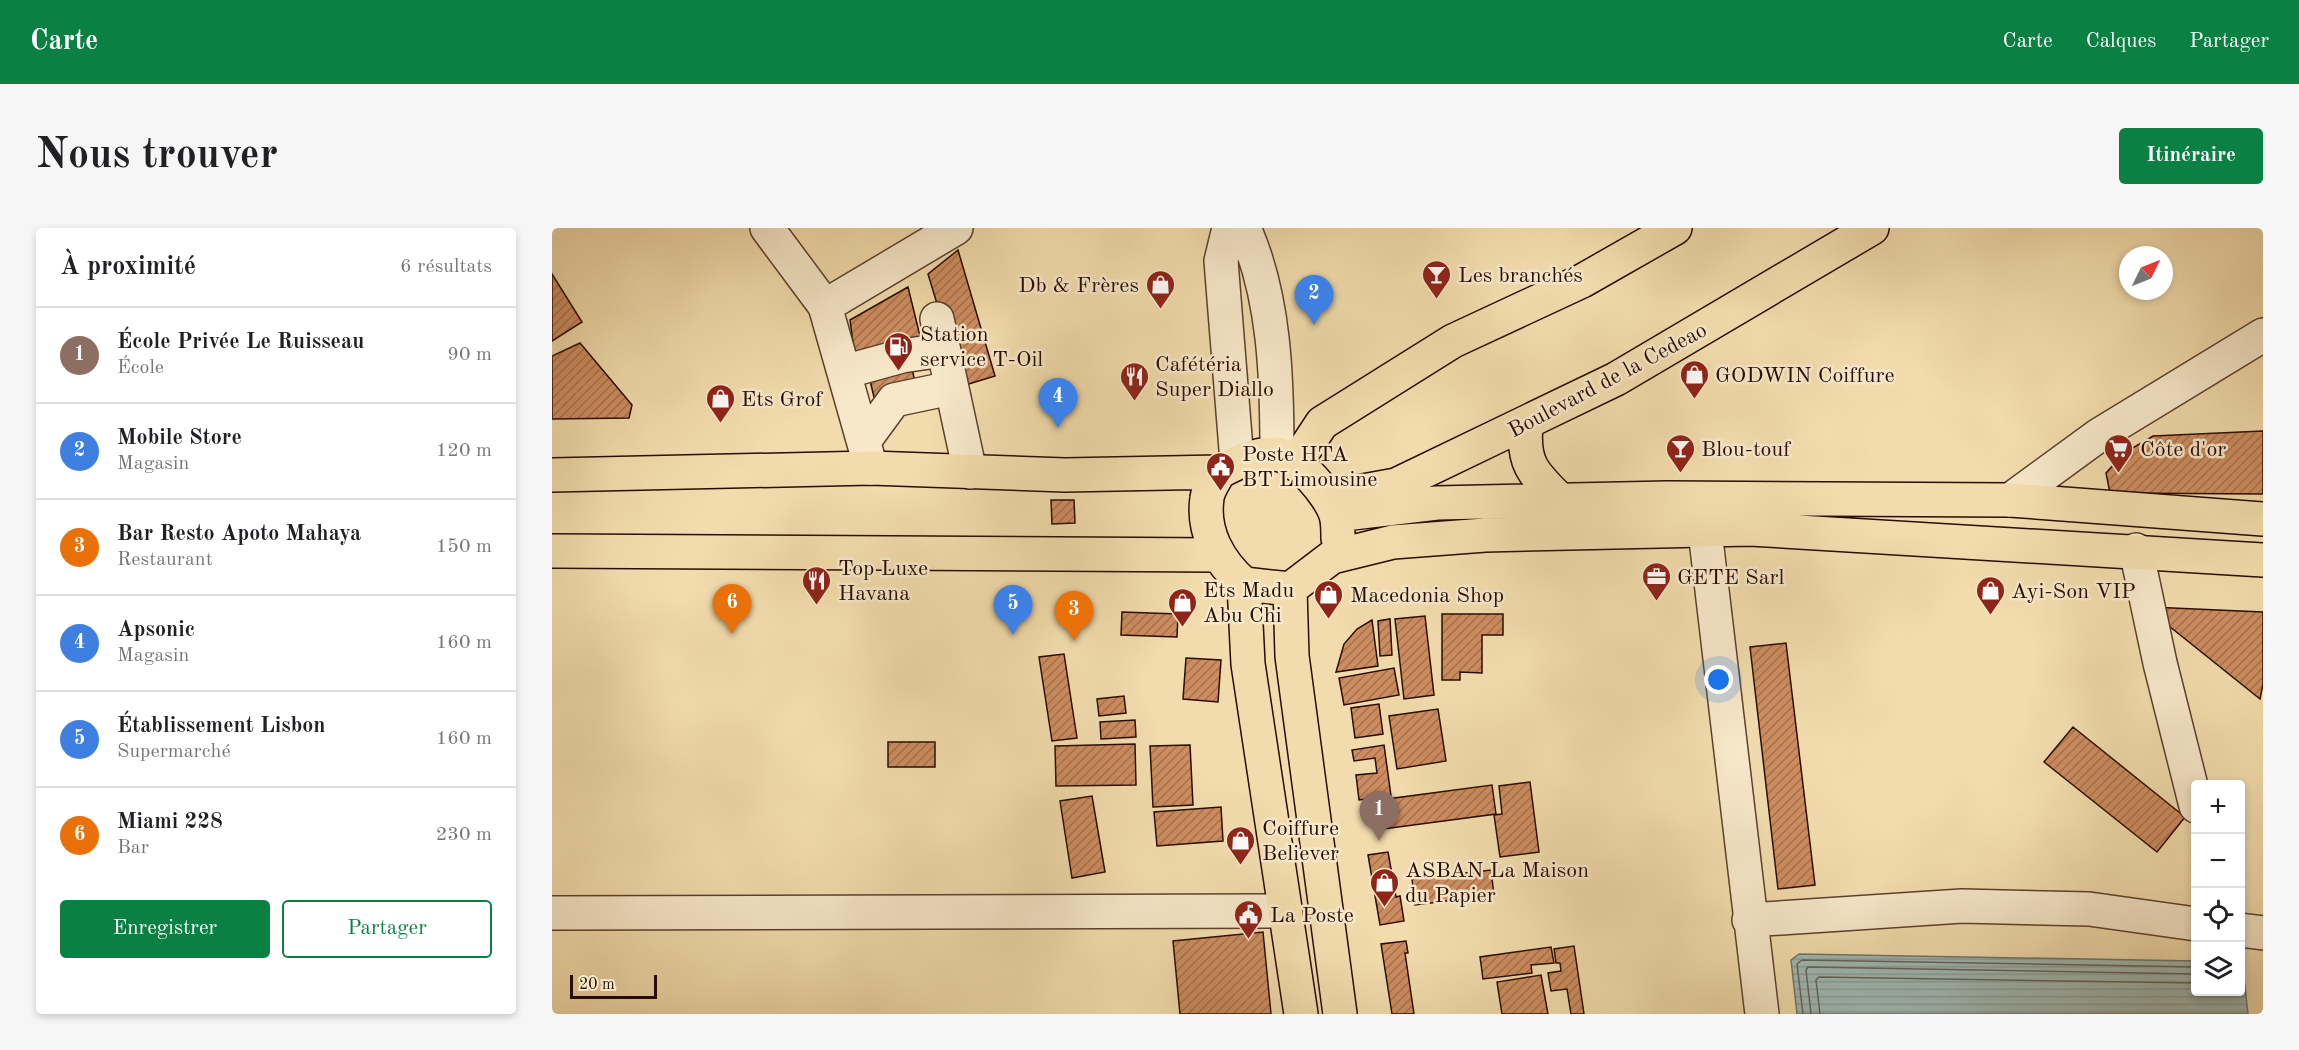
<!DOCTYPE html>
<html lang="fr">
<head>
<meta charset="utf-8">
<style>
	body { margin:0; font-family:"Old Standard TT",serif; background:#f6f6f6; color:#202124 }
	.controls { position:absolute; right:18px; bottom:18px; display:grid; overflow:hidden; border-radius:6px; box-shadow:0 3px 9px #0003 }
	.controls button { width:54px; height:54px; display:grid; place-items:center; padding:0; border:0; border-bottom:2px solid #e0e0e0; background:#fff; color:#202124; font:30px sans-serif }
	.compass { position:absolute; left:1567px; top:18px; width:54px; height:54px; border-radius:50%; background:#fff; box-shadow:0 3px 9px #0003; rotate:47deg }
	.scale { position:absolute; left:18px; bottom:15px; width:87px; box-sizing:border-box; padding-left:6px; border:3px solid #290c02; border-top:0; font-size:16px; line-height:21px; white-space:nowrap; color:#290c02; -webkit-text-stroke:4px #f7e8ca; paint-order:stroke }
	.you { position:absolute; left:1167px; top:452px; width:21px; height:21px; margin:-15px; border:4px solid #fff; border-radius:50%; background:#1a73e8; box-shadow:0 0 0 9px #1a73e833 }
	.badge { display:grid; place-items:center; width:39px; height:39px; border-radius:50%; background:#0b8043; color:#fff; font-size:20px; font-weight:700 }
	.pin { position:absolute; translate:-50% -50px; filter:drop-shadow(0 2px 3px #0008) }
	.pin::after { content:''; position:absolute; top:32px; width:21px; height:18px; background:inherit; clip-path:polygon(0 0,100% 0,50% 100%) }
	.list { margin:0; padding:0; list-style:none }
	h2 { display:flex; justify-content:space-between; align-items:center; height:78px; margin:0; padding:0 24px; font-size:26px }
	h2 small { font-size:20px; font-weight:400; color:#757577 }
	.list li { display:grid; grid-template-columns:39px 1fr auto; gap:18px; align-items:center; box-sizing:border-box; height:96px; padding:0 24px; border-top:2px solid #e0e0e0 }
	.list b { display:block; font-size:22px; white-space:nowrap }
	.list p { margin:0; font-size:20px; white-space:nowrap; color:#757577 }
	.list em { font-size:20px; font-style:normal; color:#757577 }
	.actions { display:flex; gap:12px; padding:18px 24px }
	.actions a { flex:1; padding:14px 0; border:2px solid #0b8043; border-radius:6px; text-align:center; font-size:21px; color:#0b8043 }
	.actions .main { background:#0b8043; color:#fff }
	.icon { flex:none; width:33px; height:33px; fill:none; stroke:currentColor; stroke-width:2; stroke-linecap:round; stroke-linejoin:round }
	.map { position:relative; flex:none; width:1711px; height:786px; overflow:hidden; border-radius:6px }
	header { display:flex; align-items:center; gap:36px; box-sizing:border-box; height:84px; padding:0 30px; background:#0b8043; color:#fff }
	header strong { font-size:28px }
	nav { display:flex; gap:33px; margin-inline-start:auto; font-size:21px }
	.intro { display:flex; align-items:center; justify-content:space-between; box-sizing:border-box; height:144px; padding:0 36px }
	h1 { margin:0; font-size:42px }
	.button { padding:15px 27px; border-radius:6px; background:#0b8043; color:#fff; font-size:21px; font-weight:700 }
	main { display:flex; gap:36px; padding:0 36px }
	aside { flex:1; background:#fff; border-radius:6px; box-shadow:0 3px 9px #0003 }
	.map>svg:first-child { display:block }
	.water { fill:url(#water-rules); stroke:#70746d; stroke-width:1.5 }
	.lines { fill:none; stroke-linecap:round; stroke-linejoin:round }
	.shore { stroke:#64625b; stroke-width:1.5 }
	.building { fill:url(#building-hatch); stroke:#290c02; stroke-width:1.5 }
	.minor-casing { stroke:#5b402d; stroke-width:36 }
	.major-casing { stroke:#290c02; stroke-width:36 }
	.minor { stroke:#f7e8ca; stroke-width:33 }
	.major { stroke:#f2dcad; stroke-width:33 }
	.labels { text-anchor:middle; stroke-width:5; stroke-linejoin:round; paint-order:stroke }
	.poi-label { font-size:22px; fill:#290c02; stroke:#f7e8ca; text-anchor:start }
	.street-label { font-size:22px; fill:#290c02; stroke:#f7e8ca }
</style>
</head>
<body>
<header>
<strong>Carte</strong>
<nav><a>Carte</a><a>Calques</a><a>Partager</a></nav>
</header>
<div class="intro"><h1>Nous trouver</h1><a class="button">Itinéraire</a></div>
<main>
<aside>
<h2>À proximité<small>6 résultats</small></h2>
<ul class="list">
<li><span class="badge" style="background:#8d6e63">1</span><div><b>École Privée Le Ruisseau</b><p>École</p></div><em>90 m</em></li>
<li><span class="badge" style="background:#3f7fe0">2</span><div><b>Mobile Store</b><p>Magasin</p></div><em>120 m</em></li>
<li><span class="badge" style="background:#e8710a">3</span><div><b>Bar Resto Apoto Mahaya</b><p>Restaurant</p></div><em>150 m</em></li>
<li><span class="badge" style="background:#3f7fe0">4</span><div><b>Apsonic</b><p>Magasin</p></div><em>160 m</em></li>
<li><span class="badge" style="background:#3f7fe0">5</span><div><b>Établissement Lisbon</b><p>Supermarché</p></div><em>160 m</em></li>
<li><span class="badge" style="background:#e8710a">6</span><div><b>Miami 228</b><p>Bar</p></div><em>230 m</em></li>
</ul>
<div class="actions"><a class="main">Enregistrer</a><a>Partager</a></div>
</aside>
<div class="map">
<svg width="1711" height="786" viewBox="0 0 1711 786">
	<defs>
		<pattern id="water-rules" width="6" height="5" patternUnits="userSpaceOnUse" patternTransform="scale(1.5)"><rect width="6" height="5" fill="#9fb9b4"/><path d="M0 2.5h6" fill="none" stroke="#899e99"/></pattern>
		<pattern id="building-hatch" width="6" height="6" patternUnits="userSpaceOnUse" patternTransform="scale(1.5)"><rect width="6" height="6" fill="#cd8d60"/><path d="M-1 1l2-2M0 6l6-6M5 7l2-2" fill="none" stroke="#a6724d"/></pattern>
	</defs>
	<rect width="100%" height="100%" fill="#f2dcad"/>
	<filter id="stains"><feTurbulence type="fractalNoise" baseFrequency=".00333" numOctaves="4"/><feColorMatrix values="0 0 0 0 .2 0 0 0 0 .09 0 0 0 0 .02 0 0 0 .5 -.17"/></filter>
	<radialGradient id="worn" r=".72"><stop offset=".6" stop-color="#630" stop-opacity="0"/><stop offset="1" stop-color="#630" stop-opacity=".3"/></radialGradient>
	<path class="water" d="M1247,726L1643,733L1644,764H1688L1689,739L1691,741L1696,786H1245L1239,732Z"/>
	<g class="lines">
		<path class="shore" d="M1251,786L1245,736L1250,732L1644,739
			M1259,786L1254,742L1256,739L1644,746
			M1268,786L1264,752L1267,749L1644,755"/>
	</g>
	<path class="building" d="M406,22L443,148L410,158L376,46Z
		M0,46L30,94L0,113Z
		M356,59L370,116L304,137L298,92Z
		M28,115L80,177L77,190L0,191V128Z
		M358,131L364,159L322,169L315,140Z
		M1711,203V266L1558,265L1554,245L1572,225L1601,208Z
		M499,272H522L523,295L500,296Z
		M1598,379L1711,384V456L1708,471L1597,382Z
		M570,384L626,386L625,409L569,407Z
		M890,386H951V407H930V445L908,444V452H890Z
		M873,388L882,467L852,471L843,391Z
		M838,391L840,427L828,428L826,393Z
		M820,392L826,438L784,444L792,416L805,401Z
		M1234,415L1263,657L1226,661L1198,419Z
		M512,426L525,510L500,513L487,429Z
		M634,430L669,432L666,474L631,471Z
		M842,440L847,467L792,477L787,450Z
		M572,468L574,485L547,488L545,471Z
		M827,476L831,506L803,510L799,480Z
		M886,481L894,533L845,541L837,488Z
		M583,492L584,509L549,511L548,494Z
		M1521,499L1633,589L1605,624L1492,534Z
		M336,514H383V539H336Z
		M583,516L584,557L504,558L503,518Z
		M638,517L641,577L601,579L598,518Z
		M832,517L839,568L807,572L804,547L825,545L823,530L802,533L800,522Z
		M978,554L987,624L948,629L942,587L950,586L947,558Z
		M940,557L944,586L824,602L820,573Z
		M540,568L553,644L520,650L508,573Z
		M669,579L671,613L605,618L602,584Z
		M836,624L844,669L848,668L852,693L828,697L816,627Z
		M939,642L942,667L863,677L860,651Z
		M711,704L719,786H628L621,713Z
		M854,713L856,725H853L862,786H840L829,716Z
		M1022,718L1032,786H1019L1015,761L999,763L996,745L1009,743L1008,735H1004L1002,721Z
		M999,719L1002,735L979,737L980,745L931,751L928,729Z
		M989,747L996,786H950L945,754Z"/>
	<g class="lines">
		<defs>
			<path id="minor" d="M215,0L273,78L319,240
				M677,0L669,33L685,234
				M692,0C723,69 725,151 725,226
				M273,78L404,0
				M385,91L418,244
				M292,144L350,128L391,122
				M312,213L342,172L399,160
				M1458,272L1547,207L1711,107
				M1153,303L1210,786
				M1584,322L1608,435L1644,578
				M0,685L732,683
				M1197,692L1410,678L1537,681L1644,696
				M1688,702L1711,705"/>
			<path id="major" d="M979,193L974,198C970,237 983,247 1009,273
				M743,236L770,195L901,113L1030,53L1123,0
				M667,244C663,252 656,261 655,270C650,304 667,334 692,356L738,361L780,329L841,314L933,307L1198,301L1711,332
				M0,247L319,240L513,247L667,244C684,235 703,225 724,226C745,228 778,267 784,287C786,294 786,303 786,310
				M800,265L844,257L1064,151L1320,0
				M784,287L885,275L1116,270L1458,272L1711,291
				M0,323L665,327
				M692,356L696,436L749,786
				M738,361L740,428L788,786"/>
		</defs>
		<use href="#minor" class="minor-casing"/>
		<use href="#major" class="major-casing"/>
		<use href="#minor" class="minor"/>
		<use href="#major" class="major"/>
	</g>
	<defs>
		<symbol id="bar-pin" viewBox="-11 -11 22 30"><path d="M0 17L-7.5 6A9.5 9.5 0 1 1 7.5 6Z" fill="#8f2418" stroke="#f7e8ca"/><path d="M-6-5H6L.8 .8V4.5H3.5V6h-7V4.5H-.8V.8Z" fill="#fff"/></symbol>
		<symbol id="shop-pin" viewBox="-11 -11 22 30"><path d="M0 17L-7.5 6A9.5 9.5 0 1 1 7.5 6Z" fill="#8f2418" stroke="#f7e8ca"/><path d="M-5-2.5h2.3a2.7 3.5 0 0 1 5.4 0H5L5.5 6h-11ZM-1.5-2.5h3a1.5 2.3 0 0 0-3 0Z" fill="#fff"/></symbol>
		<symbol id="fuel-pin" viewBox="-11 -11 22 30"><path d="M0 17L-7.5 6A9.5 9.5 0 1 1 7.5 6Z" fill="#8f2418" stroke="#f7e8ca"/><path d="M-5.5-6h7V0h2V4h1.3V-2.5L3-4.5l.8-.8L6-3V5H2.5V1h-1V6h-7ZM-4.2-4.7v3.2H.2V-4.7Z" fill="#fff"/></symbol>
		<symbol id="restaurant-pin" viewBox="-11 -11 22 30"><path d="M0 17L-7.5 6A9.5 9.5 0 1 1 7.5 6Z" fill="#8f2418" stroke="#f7e8ca"/><path d="M-5-6h1v4h1v-4h1v4h1v-4h1v5L-1.5 .5V6h-2V.5L-5-1ZM5-6V6H3V1.5H1.5Q1.5-4 5-6Z" fill="#fff"/></symbol>
		<symbol id="supermarket-pin" viewBox="-11 -11 22 30"><path d="M0 17L-7.5 6A9.5 9.5 0 1 1 7.5 6Z" fill="#8f2418" stroke="#f7e8ca"/><path d="M-6-5.5h2.5l.6 2H6L4.5 2H-2.5L-4.4-4H-6ZM-1.5 3.2a1.3 1.3 0 1 0 .1 0ZM3 3.2a1.3 1.3 0 1 0 .1 0Z" fill="#fff"/></symbol>
		<symbol id="civic-pin" viewBox="-11 -11 22 30"><path d="M0 17L-7.5 6A9.5 9.5 0 1 1 7.5 6Z" fill="#8f2418" stroke="#f7e8ca"/><path d="M-.6-6.5H3V-4.5H.6V-3L4-1V1h2V6H-6V1h2V-1L-.6-3ZM-1.2 2.5V6h2.4V2.5Z" fill="#fff"/></symbol>
		<symbol id="office-pin" viewBox="-11 -11 22 30"><path d="M0 17L-7.5 6A9.5 9.5 0 1 1 7.5 6Z" fill="#8f2418" stroke="#f7e8ca"/><path d="M-6-3h4V-5.5h4V-3h4V5H-6ZM-1-4.5V-3h2v-1.5ZM-6 0V1H6V0Z" fill="#fff"/></symbol>
	</defs>
	<g fill-rule="evenodd">
		<use href="#bar-pin" x="868" y="30" width="33" height="45"/>
		<use href="#shop-pin" x="592" y="40" width="33" height="45"/>
		<use href="#fuel-pin" x="330" y="102" width="33" height="45"/>
		<use href="#shop-pin" x="1126" y="130" width="33" height="45"/>
		<use href="#restaurant-pin" x="566" y="132" width="33" height="45"/>
		<use href="#shop-pin" x="152" y="154" width="33" height="45"/>
		<use href="#bar-pin" x="1112" y="204" width="33" height="45"/>
		<use href="#supermarket-pin" x="1550" y="204" width="33" height="45"/>
		<use href="#civic-pin" x="652" y="222" width="33" height="45"/>
		<use href="#office-pin" x="1088" y="332" width="33" height="45"/>
		<use href="#restaurant-pin" x="248" y="336" width="33" height="45"/>
		<use href="#shop-pin" x="1422" y="346" width="33" height="45"/>
		<use href="#shop-pin" x="760" y="350" width="33" height="45"/>
		<use href="#shop-pin" x="614" y="358" width="33" height="45"/>
		<use href="#shop-pin" x="672" y="596" width="33" height="45"/>
		<use href="#shop-pin" x="816" y="638" width="33" height="45"/>
		<use href="#civic-pin" x="680" y="670" width="33" height="45"/>
	</g>
	<g class="labels">
		<g class="poi-label">
			<text x="906" y="54">Les branchés</text>
			<text x="587" y="64" text-anchor="end">Db &amp; Frères</text>
			<text x="368" y="113">Station<tspan x="368" dy="25">service T-Oil</tspan></text>
			<text x="603" y="143">Cafétéria<tspan x="603" dy="25">Super Diallo</tspan></text>
			<text x="1163" y="154">GODWIN Coiffure</text>
			<text x="189" y="178">Ets Grof</text>
			<text x="1149" y="228">Blou-touf</text>
			<text x="1588" y="228">Côte d'or</text>
			<text x="690" y="233">Poste HTA<tspan x="690" dy="25">BT Limousine</tspan></text>
			<text x="286" y="347">Top Luxe<tspan x="286" dy="25">Havana</tspan></text>
			<text x="1125" y="356">GETE Sarl</text>
			<text x="651" y="369">Ets Madu<tspan x="651" dy="25">Abu Chi</tspan></text>
			<text x="1459" y="370">Ayi-Son VIP</text>
			<text x="798" y="374">Macedonia Shop</text>
			<text x="710" y="607">Coiffure<tspan x="710" dy="25">Believer</tspan></text>
			<text x="853" y="649">ASBAN La Maison<tspan x="853" dy="25">du Papier</tspan></text>
			<text x="718" y="694">La Poste</text>
		</g>
		<g class="street-label">
			<text transform="translate(1055 151) rotate(-28)" y="8">Boulevard de la Cedeao</text>
		</g>
	</g>
	<rect width="100%" height="100%" filter="url(#stains)"/>
	<rect width="100%" height="100%" fill="url(#worn)"/>
</svg>
<div class="controls">
<button>+</button>
<button>−</button>
<button><svg class="icon" aria-label="locate" viewBox="0 0 24 24"><circle cx="12" cy="12" r="6"/><path d="M12 2v4M12 18v4M2 12h4M18 12h4"/></svg></button>
<button><svg class="icon" aria-label="layers" viewBox="0 0 24 24"><path d="M12 4l9 5-9 5-9-5zM3 14l9 5 9-5"/></svg></button>
</div>
<svg class="compass" viewBox="-18 -18 36 36"><path d="M0-13l5 13h-10z" fill="#e53935"/><path d="M0 13l5-13h-10z" fill="#757577"/></svg>
<div class="scale">20 m</div>
<div class="you"></div>
<div class="pin badge" style="left:827px;top:613px;background:#8d6e63">1</div>
<div class="pin badge" style="left:762px;top:97px;background:#3f7fe0">2</div>
<div class="pin badge" style="left:522px;top:413px;background:#e8710a">3</div>
<div class="pin badge" style="left:506px;top:200px;background:#3f7fe0">4</div>
<div class="pin badge" style="left:461px;top:407px;background:#3f7fe0">5</div>
<div class="pin badge" style="left:180px;top:406px;background:#e8710a">6</div>
</div>
</main>
</body>
</html>
